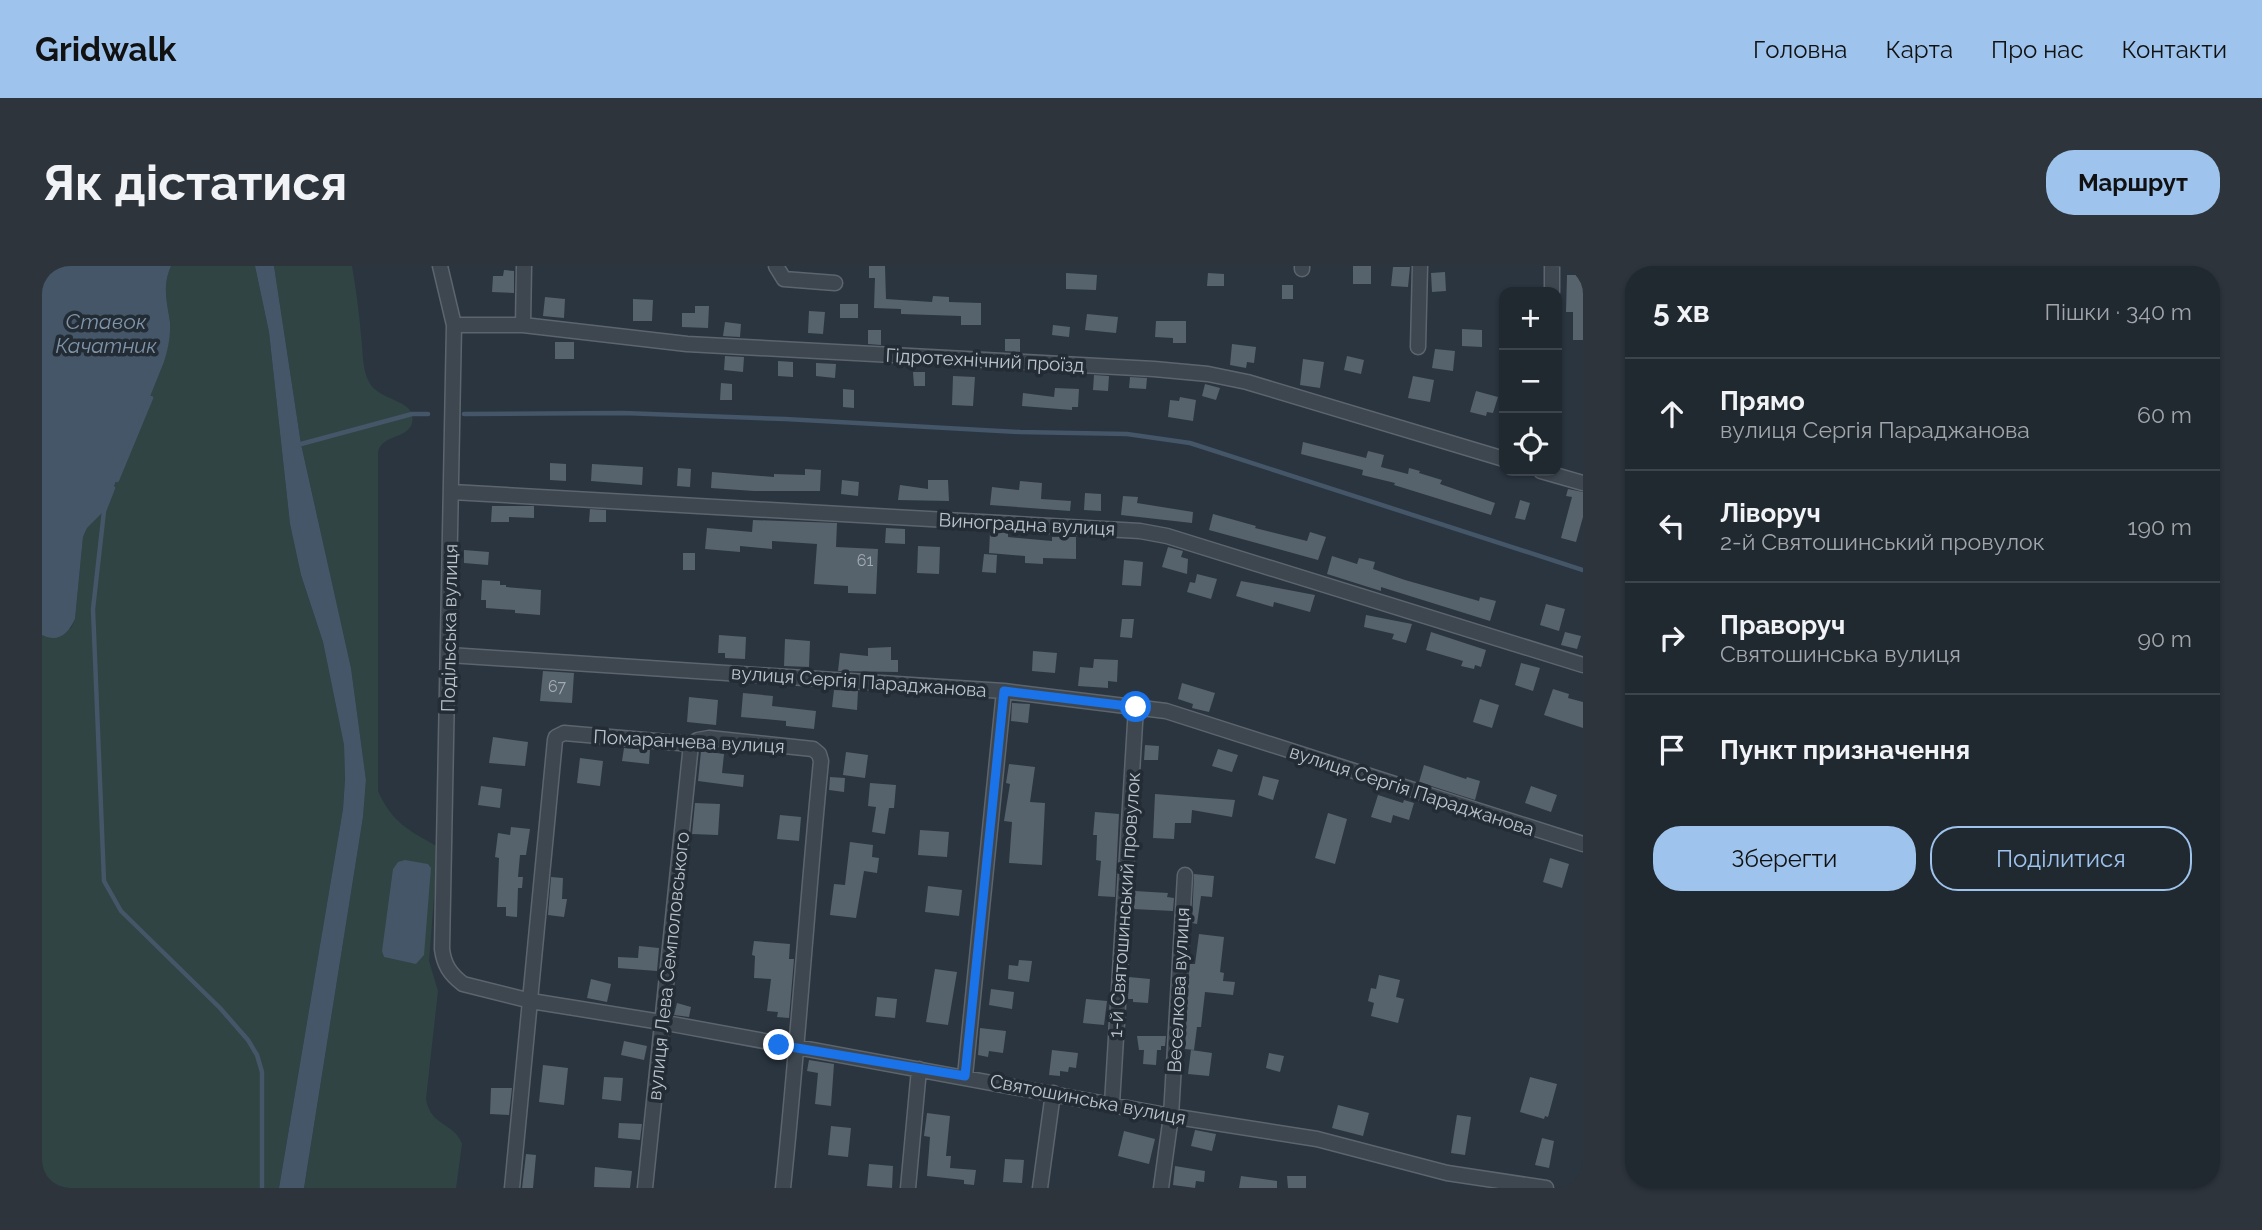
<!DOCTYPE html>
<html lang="uk">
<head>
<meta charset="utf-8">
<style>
	body { margin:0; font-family:Raleway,sans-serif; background:#2d343c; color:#f1f3f6 }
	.controls { position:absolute; right:21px; top:21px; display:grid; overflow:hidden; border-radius:14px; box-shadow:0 2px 5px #0004 }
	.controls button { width:63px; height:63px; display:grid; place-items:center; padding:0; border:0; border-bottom:2px solid #3d444c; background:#202830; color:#f1f3f6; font:35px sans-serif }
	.stop { position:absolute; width:21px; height:21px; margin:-16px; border:5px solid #1a73e8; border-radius:50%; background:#fff }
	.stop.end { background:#1a73e8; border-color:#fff; box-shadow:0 2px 7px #0008 }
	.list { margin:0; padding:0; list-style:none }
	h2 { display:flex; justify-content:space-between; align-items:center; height:91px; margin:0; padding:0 28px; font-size:30px }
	h2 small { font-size:23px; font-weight:400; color:#a2a6ab }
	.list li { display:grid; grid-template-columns:46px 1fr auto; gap:21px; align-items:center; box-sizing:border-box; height:112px; padding:0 28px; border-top:2px solid #3d444c }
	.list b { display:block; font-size:26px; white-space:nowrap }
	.list p { margin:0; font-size:23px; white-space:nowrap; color:#a2a6ab }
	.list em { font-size:23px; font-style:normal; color:#a2a6ab }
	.actions { display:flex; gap:14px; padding:21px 28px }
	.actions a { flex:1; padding:16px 0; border:2px solid #9ec3ec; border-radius:28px; text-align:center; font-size:24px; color:#9ec3ec }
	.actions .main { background:#9ec3ec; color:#111 }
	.icon { flex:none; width:38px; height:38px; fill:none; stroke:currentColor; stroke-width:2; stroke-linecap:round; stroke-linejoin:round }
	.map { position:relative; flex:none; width:1541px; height:922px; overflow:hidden; border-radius:28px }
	header { display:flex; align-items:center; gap:42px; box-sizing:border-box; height:98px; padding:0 35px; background:#9ec3ec; color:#111 }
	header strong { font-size:33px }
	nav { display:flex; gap:38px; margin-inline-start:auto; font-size:24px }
	.intro { display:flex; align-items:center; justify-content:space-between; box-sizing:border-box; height:168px; padding:0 42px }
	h1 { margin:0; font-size:49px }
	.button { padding:18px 32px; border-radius:28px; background:#9ec3ec; color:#111; font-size:24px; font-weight:700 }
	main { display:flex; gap:42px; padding:0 42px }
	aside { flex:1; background:#202830; border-radius:28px; box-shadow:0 2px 5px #0004 }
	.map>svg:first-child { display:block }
	.green { fill:#2f4443 }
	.water { fill:#445668 }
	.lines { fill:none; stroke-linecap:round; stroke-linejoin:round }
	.stream { stroke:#445668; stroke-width:4.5 }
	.building { fill:#56626c }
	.minor-casing { stroke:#5c656d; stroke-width:17 }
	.minor { stroke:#3e4750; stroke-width:14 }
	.route { stroke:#1a73e8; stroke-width:9 }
	.labels { text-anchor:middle; stroke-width:7; stroke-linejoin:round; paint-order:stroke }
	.number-label { font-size:16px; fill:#a2aab2 }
	.street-label { font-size:19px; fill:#bbc2ca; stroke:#232c35 }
	.water-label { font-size:21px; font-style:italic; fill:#8095a9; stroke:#232c35 }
</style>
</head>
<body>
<header>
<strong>Gridwalk</strong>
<nav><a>Головна</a><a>Карта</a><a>Про нас</a><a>Контакти</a></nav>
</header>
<div class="intro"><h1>Як дістатися</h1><a class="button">Маршрут</a></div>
<main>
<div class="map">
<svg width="1541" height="922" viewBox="0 0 1541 922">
	<rect width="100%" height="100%" fill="#2a3540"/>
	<path class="green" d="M129,0H213L227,66L248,258L259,309L281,376L302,479L303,513L301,543L237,922H0V369L29,362L33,353L41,271L45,262L62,245L122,96C125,83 129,70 128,56C125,35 120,21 129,0Z
		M232,0H310C314,23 317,46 319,69C321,85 320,103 327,116C337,136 376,133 370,157C366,173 340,168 336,186V525C351,558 367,564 396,581L387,695L396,725L384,833C388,860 413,857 420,878L414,922H262L321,551L324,514L309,402L259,178Z"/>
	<path class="water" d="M0,0H129C120,21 125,35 128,56C129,70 126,83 122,96L62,245L45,262L41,271L33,353C26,368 16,377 0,369Z
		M213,0H232L259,178L309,402L324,514L321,551L262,922H237L301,543L303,513L302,479L281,376L259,309L248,258L227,66Z
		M363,594L386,598L389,602L382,689L374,698L342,691L340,685L351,603L356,596Z"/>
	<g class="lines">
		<path class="stream" d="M422,148L581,147L743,153L978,166L1085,168L1148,177L1541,304
			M259,178L370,148H386
			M75,214L109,132
			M71,222L62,245L51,343L62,615L79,645L178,742L206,774L215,789L220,806V922"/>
	</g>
	<path class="building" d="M827,0H843L844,33L890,36L891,30L907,31V36L939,37V59H919V50L859,48V43L832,42L833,12H827Z
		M1311,0H1329V18H1311Z
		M1351,1H1368L1366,21L1349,20Z
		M462,4L472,5V27L450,26L451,10H461Z
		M1403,6L1404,25L1390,26L1389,7Z
		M1024,7L1055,9L1054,24L1024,23Z
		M1166,7L1182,8V20H1165Z
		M1525,9H1541V74H1531V46H1524Z
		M1240,19H1251V33H1240Z
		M503,31L523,33L522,52L501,50Z
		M591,33L611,34L610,55H591Z
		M798,38H816V52H798Z
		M653,40H667L666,62L640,61V47H653Z
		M767,45L783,46L781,68L766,67Z
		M1045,48L1076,51L1074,67L1043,64Z
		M1114,55H1144V77H1131V72L1113,71Z
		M683,56L699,58L698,71L681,70Z
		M1011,59L1028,61L1027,71L1010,69Z
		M1420,63L1440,64V81L1420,80Z
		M826,64H839V79L826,78Z
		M963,73H978V86L963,85Z
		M513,76H532V93H513Z
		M1190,78L1214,81L1212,97L1205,96L1204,102L1188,99Z
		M1393,83L1413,85L1411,105L1390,102Z
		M683,90L702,91L701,106L682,104Z
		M1305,90L1322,94L1319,108L1302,104Z
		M1261,93L1282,96L1278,122L1258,119Z
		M736,95L751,96V111L736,110Z
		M774,97L794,98L793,112L774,110Z
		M871,106H883V120H872Z
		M1052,109L1067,110L1066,125L1051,124Z
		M911,110L933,111L931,140L910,139Z
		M1371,110L1392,114L1388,136L1366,132Z
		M1088,111L1105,112L1104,123L1087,122Z
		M679,117L690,118V134H678Z
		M1163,118L1178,122L1174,134L1160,130Z
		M1013,122L1037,123L1036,141H1030V144L980,140L981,127L1012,131Z
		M801,123L812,124V142L801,141Z
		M1434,125L1456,131L1451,147L1445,146L1444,150L1428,146Z
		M1138,131L1154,134L1151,155L1126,151L1128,134L1137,135Z
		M1261,176L1324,192L1326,185L1342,189L1339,201L1366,208L1367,202L1378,205L1377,207L1400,214L1398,218L1453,237L1449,249L1352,219L1353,217L1320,209L1321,204L1259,188Z
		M508,197L524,198V215L508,214Z
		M550,198L601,201L600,219L549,215Z
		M636,202L649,203L648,221L635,220Z
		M763,203L779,204L778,225H712L669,222L670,206L732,211V208L763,209Z
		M800,214L817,216L816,230L799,228Z
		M886,214H906L907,235L856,234L858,219L886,223Z
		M978,215L1000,217L999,233L1029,235L1028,245L948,239L950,221L977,224Z
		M1526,223L1541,226V251L1534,276L1519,272L1530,231L1524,230Z
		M1043,227L1059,228V245L1042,244Z
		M1081,230L1096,231L1095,237L1151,246L1150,257L1079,249Z
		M1478,234L1488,237L1483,254L1473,252Z
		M450,240H492V252L467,251V256H449Z
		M548,243L564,244V256H547Z
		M1171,248L1214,260L1213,262L1265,275L1268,266L1284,271L1276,294L1167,264Z
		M711,254L795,257L794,281L836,283L834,328L806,327V320L772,318L775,278L730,275V283L698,280V286L663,283L665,262L710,266Z
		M844,262L863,263V278L843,277Z
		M948,266L966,267V271L1010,275V271H1034V293L1001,292V298L983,297V290L947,287Z
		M876,280L898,281L897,308L875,307Z
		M1126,281L1141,285L1139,291L1146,293L1145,308L1120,301Z
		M422,284L447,286L446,299L422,297Z
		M641,287H653V304H641Z
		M942,288L955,289L954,307L940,306Z
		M1290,290L1315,298L1317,292L1333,296L1331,303L1363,314L1437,335L1438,331L1454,335L1448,355L1339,321V325L1285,308Z
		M1082,294L1101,296L1099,320L1080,319Z
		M1155,308L1175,313L1169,333L1145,326L1148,316L1153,317Z
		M440,314L458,315V319H464V321L499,324L498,349L473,347V344L444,342V334H439Z
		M1199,315L1273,329L1268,346L1232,336L1231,341L1194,330Z
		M1504,338L1523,343L1517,365L1498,359Z
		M1324,349L1370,358L1364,377L1350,373L1352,368L1322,361Z
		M1080,353H1092L1090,372L1078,371Z
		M1389,366L1444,384L1439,401L1433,399L1432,403L1419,400L1421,395L1384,384Z
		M1523,366L1539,370L1535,383L1519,379Z
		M677,369L704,371L703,393L683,392V387H676Z
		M743,373L768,375L767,401L742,400Z
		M849,381V394H856V406L796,405L798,387L826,390V382Z
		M991,385L1015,387L1013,407L990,405Z
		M1052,393L1076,394L1075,416L1066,415V422L1036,420L1038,401L1051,402Z
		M1479,397L1498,402L1491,425L1473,419Z
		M501,405L532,407L530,437L498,435Z
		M1140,417L1173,427L1167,446L1150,442L1151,438L1136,433Z
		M1511,423L1527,428L1526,432L1541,436V462L1502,449Z
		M792,424L816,425L815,444L790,441Z
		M701,427L731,430L730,440L774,445L772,463L744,460V455L699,451Z
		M647,431L676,434L674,459L645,456Z
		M1438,433L1457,439L1450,462L1431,456Z
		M970,437L988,438L986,457L969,455Z
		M451,471L486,476L483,500L447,497Z
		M1103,479L1117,480L1116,494H1102Z
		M582,482L608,484L607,498L580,495Z
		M1176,483L1196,489L1190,506L1170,500Z
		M659,485L682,488L680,507L702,509L701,521L656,515Z
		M804,486L826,489L823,512L801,509Z
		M538,492L561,495L558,520L535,517Z
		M967,498L993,501L988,536L1003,537L1000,599L967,597L970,556L962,555L968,518L964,517Z
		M1382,499L1424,513L1425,511L1438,515L1433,534L1377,516Z
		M1221,510L1237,514L1231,534L1216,529Z
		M788,511L803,512L802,526L787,524Z
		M828,517L854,519L852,542H847L843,568L830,566L834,541L826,540Z
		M439,520L460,523L458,542L436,539Z
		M1489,520L1515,529L1509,546L1483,537Z
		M1113,528L1193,534L1190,551L1150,544L1149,557H1133L1132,573L1111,572Z
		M1336,529L1361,537L1362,534L1372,537L1367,554L1351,549L1349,557L1329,551Z
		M653,537L678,538L676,569L650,568Z
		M1053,546L1077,548L1073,631L1056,630L1059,595L1054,594L1055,569H1051Z
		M1286,547L1305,553L1293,598L1273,592Z
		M738,549L759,551L757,575L735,573Z
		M469,561L488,563L484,589H478L476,611H481L480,622H476L475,651L464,650V641H455L457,592L453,591L456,567L468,569Z
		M878,564L907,566L905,591L876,589Z
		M808,576L831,579L830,591L837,592L835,607L822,605L814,652L788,649L792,618L803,619Z
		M1508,592L1527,598L1520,622L1501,616Z
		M1152,608L1172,610L1170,631L1159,630L1155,658L1150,657Z
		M509,611L521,612L520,633H525L522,651L506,649Z
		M886,620L920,624L917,650L883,646Z
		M1093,625L1126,627L1125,631L1132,632L1131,645L1091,643Z
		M1157,668L1182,671L1178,706L1182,707L1181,715L1193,716L1191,729L1163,726L1159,761H1155L1152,784L1143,783L1147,698H1153Z
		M712,675L748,678L747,693H752L747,752L735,751L736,746L725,745L729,713L712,712L713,690L710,689Z
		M597,680L617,682L615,705L576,702V691L596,692Z
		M977,694L990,695L987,716L966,713L967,699L976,700Z
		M893,703L915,706L906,759L884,756Z
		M1337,709L1358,714L1354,731L1362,733L1356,757L1329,750L1332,737L1326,735L1329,722L1334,723Z
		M1087,711L1108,713L1106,737L1091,736V733H1086Z
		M549,713L569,718L565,736L545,732Z
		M949,723L972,726L970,743L947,739Z
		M835,731L855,733L853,752L833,750Z
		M1044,733L1065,735L1062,759L1041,757Z
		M635,737L649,741L647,751L632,749Z
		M938,762L964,765L961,787L947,785L946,791L936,789Z
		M1095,770H1124L1123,780H1119V784H1115L1114,799L1101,798L1102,784H1097Z
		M582,775L605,780L602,794L579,789Z
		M1010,784L1036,787L1034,802L1027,801L1026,806L1018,805V810L1007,809Z
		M1149,784L1170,787L1167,810L1146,808Z
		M1227,787L1242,790L1238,806L1224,802Z
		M767,794L792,798L789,840L773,838L776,807L765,805Z
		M501,799L526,802L522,839L497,836Z
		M562,811L581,812L579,835L560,833Z
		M1488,811L1515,818L1506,851L1503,850L1502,853L1478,846Z
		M449,822H470L467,849L448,848Z
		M1296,839L1327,847L1321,870L1290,862Z
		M885,847L908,850L904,890H909L908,902L934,904L932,919L922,918V914L885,910L888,871L882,870Z
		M1415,849L1429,851L1423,889L1409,887Z
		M577,857L600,858L598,874L576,872Z
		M789,860L809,862L806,891L786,889Z
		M1153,864L1174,868L1170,885L1149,880Z
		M1082,865L1113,873L1107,898L1076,890Z
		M1500,872L1512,875L1507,902L1493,899Z
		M484,888L494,889L491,922H480Z
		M963,893L982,894L980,917L961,916Z
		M827,898L851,900L850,922L825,920Z
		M1133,900L1163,905L1162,916L1154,915L1153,922L1131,919Z
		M553,901L590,905L588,922L552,921Z
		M1199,910L1235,915V922H1197Z
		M1245,910H1264V922H1246Z"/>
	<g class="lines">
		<defs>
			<path id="minor" d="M398,0L412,59L400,683C402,699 408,708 421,718L489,735L619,756L1129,850L1275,873L1405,907L1504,922
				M734,0L742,13L793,17
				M1260,3V0
				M1510,26V0
				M412,59H481L645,78L1112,103L1166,108L1205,116L1462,193
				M481,59L482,0
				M1376,81L1378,0
				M1499,205L1541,217
				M410,226L1098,265L1125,270L1541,399
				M407,389L962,425L1124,445L1541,578
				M923,810L962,425
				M1070,838L1094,441
				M470,922L513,474L514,471L522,467L649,478L656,474L667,472L771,483L777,488L779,495C765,637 756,780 741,922
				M603,922L649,478
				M866,922L877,803
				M998,922L1011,827
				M1119,922L1129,850L1143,609"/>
		</defs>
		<use href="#minor" class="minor-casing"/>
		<use href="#minor" class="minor"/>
	</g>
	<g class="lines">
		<path class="route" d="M737,779L923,810L962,425L1094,441"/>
	</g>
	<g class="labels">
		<g class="number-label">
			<text x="823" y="300">61</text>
			<text x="515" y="426">67</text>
		</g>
		<g class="street-label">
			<text transform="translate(943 94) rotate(3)" y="7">Гідротехнічний проїзд</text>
			<text transform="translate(985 258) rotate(3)" y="7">Виноградна вулиця</text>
			<text transform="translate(407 362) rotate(-89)" y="7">Подільська вулиця</text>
			<text transform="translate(817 415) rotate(4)" y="7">вулиця Сергія Параджанова</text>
			<text transform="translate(647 475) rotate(3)" y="7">Помаранчева вулиця</text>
			<text transform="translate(1370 524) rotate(18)" y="7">вулиця Сергія Параджанова</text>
			<text transform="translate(1082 639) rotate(-86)" y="7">1-й Святошинський провулок</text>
			<text transform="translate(626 700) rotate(-84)" y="7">вулиця Лева Семполовського</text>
			<text transform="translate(1136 724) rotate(-87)" y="7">Веселкова вулиця</text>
			<text transform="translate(1046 833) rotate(11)" y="7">Святошинська вулиця</text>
		</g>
		<g class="water-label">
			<text x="64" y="63">Ставок<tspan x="64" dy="24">Качатник</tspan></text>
		</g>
	</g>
</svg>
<div class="controls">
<button>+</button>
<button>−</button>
<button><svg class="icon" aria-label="locate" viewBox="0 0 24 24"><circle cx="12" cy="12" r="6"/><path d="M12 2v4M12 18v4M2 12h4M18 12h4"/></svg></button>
</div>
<div class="stop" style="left:1094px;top:441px"></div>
<div class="stop end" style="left:737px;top:779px"></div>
</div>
<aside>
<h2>5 хв<small>Пішки · 340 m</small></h2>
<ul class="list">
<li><svg class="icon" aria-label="ahead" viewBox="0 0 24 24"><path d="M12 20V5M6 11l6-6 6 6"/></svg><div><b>Прямо</b><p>вулиця Сергія Параджанова</p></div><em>60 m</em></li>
<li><svg class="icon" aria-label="left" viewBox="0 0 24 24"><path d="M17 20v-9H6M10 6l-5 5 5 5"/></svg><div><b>Ліворуч</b><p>2-й Святошинський провулок</p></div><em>190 m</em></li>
<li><svg class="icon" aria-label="right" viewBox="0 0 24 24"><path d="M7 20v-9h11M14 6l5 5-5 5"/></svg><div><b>Праворуч</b><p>Святошинська вулиця</p></div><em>90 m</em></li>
<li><svg class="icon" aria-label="arrive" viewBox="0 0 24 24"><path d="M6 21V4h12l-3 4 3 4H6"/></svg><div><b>Пункт призначення</b></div></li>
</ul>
<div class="actions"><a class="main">Зберегти</a><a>Поділитися</a></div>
</aside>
</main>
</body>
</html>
